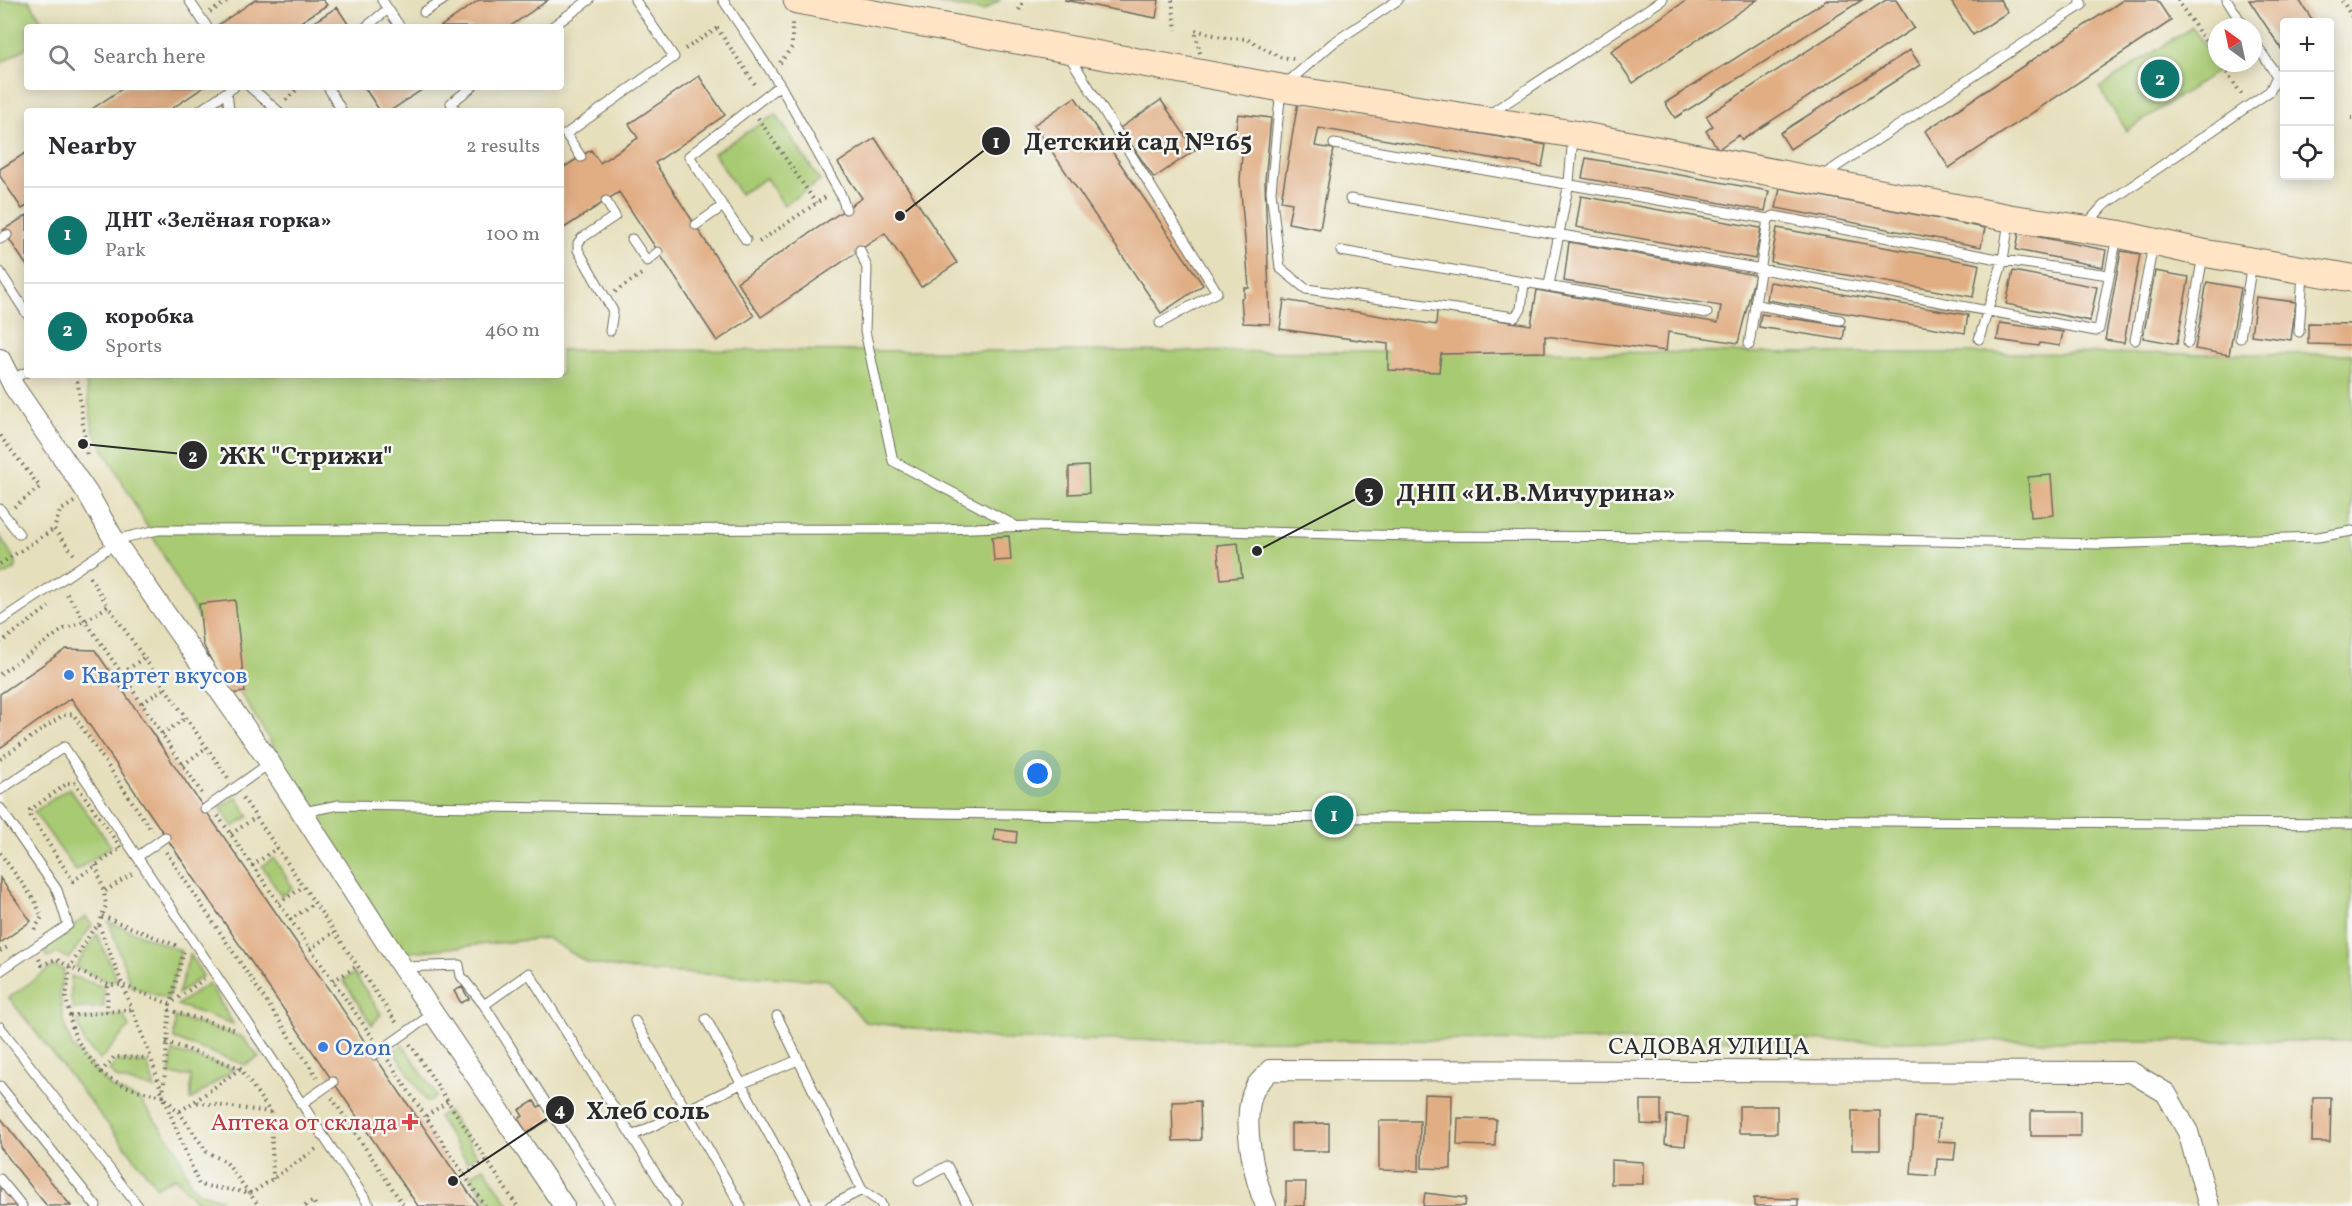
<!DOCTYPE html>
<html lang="en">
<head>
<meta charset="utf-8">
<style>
	body { margin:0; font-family:Vollkorn,serif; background:#f2f2f3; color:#2b2b33 }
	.controls { position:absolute; right:18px; top:18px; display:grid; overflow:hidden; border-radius:6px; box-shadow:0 3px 15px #0003 }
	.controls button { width:54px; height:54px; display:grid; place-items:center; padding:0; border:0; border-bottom:2px solid #e1e1e2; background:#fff; color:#2b2b33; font:30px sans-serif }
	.compass { position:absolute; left:2208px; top:18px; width:54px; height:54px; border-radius:50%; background:#fff; box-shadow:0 3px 15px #0003; rotate:327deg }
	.you { position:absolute; left:1038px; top:774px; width:21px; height:21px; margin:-15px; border:4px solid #fff; border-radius:50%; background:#1a73e8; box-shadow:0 0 0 9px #1a73e833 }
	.badge { display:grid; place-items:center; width:39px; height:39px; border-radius:50%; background:#0f766e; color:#fff; font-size:20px; font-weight:700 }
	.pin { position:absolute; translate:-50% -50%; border:3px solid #fff; box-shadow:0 2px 6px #0006 }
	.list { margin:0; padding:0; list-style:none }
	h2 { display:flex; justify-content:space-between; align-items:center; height:78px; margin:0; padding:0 24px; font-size:26px }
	h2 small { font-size:20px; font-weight:400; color:#7c7c81 }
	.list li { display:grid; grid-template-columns:39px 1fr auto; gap:18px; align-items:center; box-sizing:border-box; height:96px; padding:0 24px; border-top:2px solid #e1e1e2 }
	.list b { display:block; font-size:22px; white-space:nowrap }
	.list p { margin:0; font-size:20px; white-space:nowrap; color:#7c7c81 }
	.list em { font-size:20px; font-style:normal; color:#7c7c81 }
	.icon { flex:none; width:33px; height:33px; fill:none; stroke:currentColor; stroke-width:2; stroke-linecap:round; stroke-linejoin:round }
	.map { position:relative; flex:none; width:2352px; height:1206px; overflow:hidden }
	.search { position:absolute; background:#fff; box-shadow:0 3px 15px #0003; left:24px; top:24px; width:540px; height:66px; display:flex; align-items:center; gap:15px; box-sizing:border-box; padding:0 21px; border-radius:6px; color:#7c7c81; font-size:22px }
	.panel { position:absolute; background:#fff; box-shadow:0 3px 15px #0003; left:24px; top:108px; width:540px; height:270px; border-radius:6px }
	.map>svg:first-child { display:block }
	.green { fill:#a8ca72; stroke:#6a7a4e; stroke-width:1.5 }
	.building { fill:#e1ad83 }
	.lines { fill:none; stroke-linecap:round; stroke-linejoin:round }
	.lane-casing { stroke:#6c6a5d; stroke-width:11 }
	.street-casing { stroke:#6c6a5d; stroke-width:22 }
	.secondary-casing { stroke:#6c6a5d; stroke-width:29 }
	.path { stroke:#6c6a5d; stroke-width:4; stroke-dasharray:1.5 4.5; stroke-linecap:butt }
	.lane { stroke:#fff; stroke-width:9 }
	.street { stroke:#fff; stroke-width:20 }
	.secondary { stroke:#ffe4c6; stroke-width:27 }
	.shop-dot { fill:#3f7fe0; stroke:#f6f6f2; stroke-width:2 }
	.health-dot { fill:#e0444e; stroke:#f6f6f2; stroke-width:2 }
	.labels { text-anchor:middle; stroke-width:5; stroke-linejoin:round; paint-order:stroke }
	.shop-label { font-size:24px; fill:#366cbe; stroke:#f6f6f2; text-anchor:start }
	.street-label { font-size:24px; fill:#2b2b2b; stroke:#f6f6f2 }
	.health-label { font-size:24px; fill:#be3a42; stroke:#f6f6f2; text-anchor:end }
	.leader { fill:none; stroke:#2b2b2b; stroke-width:2 }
	.callout-dot { fill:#2b2b2b; stroke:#f6f6f2; stroke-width:2 }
	.mark-label { font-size:18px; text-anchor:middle; font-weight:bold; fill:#fff }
	.callout-label { font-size:26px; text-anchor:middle; font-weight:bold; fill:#2b2b2b; stroke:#f6f6f2; stroke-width:5; stroke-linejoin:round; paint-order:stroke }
</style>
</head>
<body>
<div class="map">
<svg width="2352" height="1206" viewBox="0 0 2352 1206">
	<rect width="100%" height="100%" fill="#f6f6f2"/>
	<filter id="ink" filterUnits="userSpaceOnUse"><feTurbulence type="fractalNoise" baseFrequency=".0167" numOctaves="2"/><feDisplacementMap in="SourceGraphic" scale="12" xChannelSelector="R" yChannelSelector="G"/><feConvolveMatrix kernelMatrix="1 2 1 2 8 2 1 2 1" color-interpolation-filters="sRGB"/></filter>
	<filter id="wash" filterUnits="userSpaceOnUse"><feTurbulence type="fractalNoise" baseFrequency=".008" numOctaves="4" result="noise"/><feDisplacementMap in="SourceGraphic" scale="24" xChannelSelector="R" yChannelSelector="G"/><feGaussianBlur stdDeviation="1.35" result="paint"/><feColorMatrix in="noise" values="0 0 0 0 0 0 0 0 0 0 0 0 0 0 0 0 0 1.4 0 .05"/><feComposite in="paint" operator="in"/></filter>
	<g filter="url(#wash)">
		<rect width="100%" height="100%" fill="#e6dfbb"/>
		<path class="green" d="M0,0H29L46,27H27V47L0,64Z
			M917,0H1000L983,11Z
			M2192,27L2220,69L2127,131L2099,88Z
			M776,114L820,181L784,205L766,178L740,194L714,153Z
			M561,350L2352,354V1041L1009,1040L865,1022L828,980L640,971L588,963L547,938L401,953L240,692L93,430L85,375H561Z
			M0,536L16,562V568L0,577Z
			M69,788L111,846L76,871L34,812Z
			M236,797L249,816L233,827L220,807Z
			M274,858L293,888L281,896L262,866Z
			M86,917L92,925L69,959L57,953L47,957L41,947Z
			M109,922L181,951L168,999L131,986Z
			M97,934L117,980L109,982L75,967Z
			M190,954L203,976L178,994Z
			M53,966L64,970L60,994L63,1021L73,1048L111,1087L140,1100L176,1148L191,1184L198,1192L221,1199L211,1206H200L175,1177L157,1187L9,998Z
			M354,973L381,1014L372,1025L343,980Z
			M71,976L104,987V1007L73,1009L71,999Z
			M209,983L233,1024L177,1005Z
			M123,1014L129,1027L100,1060L85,1044L77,1020Z
			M175,1017L242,1037L259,1057L245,1065L174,1039Z
			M403,1045L437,1096L427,1102L394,1051Z
			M173,1051L234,1069L191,1100V1076L170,1075Z
			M117,1061L147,1063L155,1089L118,1079L109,1070Z
			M448,1111L477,1155L467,1162L438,1117Z
			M484,1167L510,1206H491L470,1176Z"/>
		<g id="blocks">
			<path class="building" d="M255,0H323L327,5L293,27H215Z
				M479,0H548L509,27H440Z
				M1064,0H1159L1156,18Z
				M1687,0H1757L1633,83L1611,51Z
				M1827,0H1862L1675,118L1665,103Z
				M1886,0H1896L1914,28L1742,140L1739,135L1718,149L1706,131L1713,126L1706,116Z
				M1950,0H2000L2008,12L1973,35Z
				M2123,0H2157L2171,21L1949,168L1925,131Z
				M2249,0H2299L2314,22H2284V53Z
				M337,7L350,27H306Z
				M1910,50L1920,65L1790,149L1780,133Z
				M699,76L725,115L655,163L754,316L717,341L619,192L561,230V169L591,150L600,163L638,138L629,124Z
				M125,87H204L168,111H89Z
				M364,87H426L390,111H380Z
				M1075,97L1203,285L1161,313L1034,125Z
				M1161,100L1195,150L1154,178L1120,128Z
				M1298,102L1546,145L1542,167L1319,128L1315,146L1334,149L1320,229L1288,223L1292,203L1281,201Z
				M1238,114L1271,118L1265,181L1270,324L1243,323L1241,298L1244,297V288H1249L1240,180L1243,143L1234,142Z
				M875,138L957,263L921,287L885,233L761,317L737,282L862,198L838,163Z
				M27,152V206L22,209L0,176V169Z
				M1586,158L1769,191L1765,211L1582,178Z
				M1780,188L1985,228L1981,247L1776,208Z
				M1581,196L1761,228L1755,259L1576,227Z
				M27,215V266L3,230Z
				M1777,228L1979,264L1973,297L1771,262Z
				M2019,233L2106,250L2103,267L2016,250Z
				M1569,242L1755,275L1738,343L1668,332L1666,351L1545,336V352L1441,354L1439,372L1388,370V344L1280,329L1284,300L1436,325L1437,311L1531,325L1537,290L1718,323L1721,306L1564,281Z
				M2121,251L2140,254L2124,343L2105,340Z
				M2013,271L2097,287L2090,321L2006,304Z
				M2155,271L2189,277L2177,344L2143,338Z
				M1770,282L1968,315L1965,333L1767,300Z
				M2207,282L2241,288L2229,355L2195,349Z
				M2256,297L2296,302L2291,340L2251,335Z
				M1761,314L1845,326L1843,340L1759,327Z
				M2000,323L2063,332L2060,346L2040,343L2039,346L1997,340Z
				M2308,323L2352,324V345L2308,344Z
				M1088,466L1089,493L1069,494V467Z
				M2051,475L2054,515L2031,517L2028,477Z
				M1009,536L1011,560L994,561L992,537Z
				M1238,543L1242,577L1221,579L1217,545Z
				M235,600L245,692L228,694L203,644L199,604Z
				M66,649L95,650L478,1206H418L71,698L0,748V694Z
				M995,829L1017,832L1016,843L994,840Z
				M0,878L31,921L0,943Z
				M462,987L469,999L461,1003L454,991Z
				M1424,1094L1452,1095L1451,1169L1422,1168Z
				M2313,1098H2331L2330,1142H2312Z
				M1641,1100H1661V1125L1641,1124Z
				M534,1101L538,1107L543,1105L551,1119L527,1133L518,1119L523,1116L519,1110Z
				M1200,1101L1201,1140L1173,1141L1172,1102Z
				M1739,1106H1777V1133H1739Z
				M1852,1111H1880V1150H1852Z
				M2031,1111H2080V1136H2031Z
				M1667,1115L1688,1117L1685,1146L1665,1144Z
				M0,1117L35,1162L71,1206H47L21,1174L0,1147Z
				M1915,1117L1940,1119L1938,1141L1956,1142L1954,1160L1937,1159L1936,1176L1911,1174Z
				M1458,1118L1496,1119L1495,1146L1457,1145Z
				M1379,1121H1420L1419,1171L1379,1170Z
				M1329,1123V1151H1291V1124Z
				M1611,1160L1643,1162V1184H1611Z
				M0,1181L20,1206H0Z
				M1286,1182H1306L1305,1206H1286Z
				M1425,1193L1466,1198L1465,1206H1423Z
				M1754,1198L1798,1199V1206H1754Z"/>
		</g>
	</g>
	<g filter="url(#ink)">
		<use href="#blocks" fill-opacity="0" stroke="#6c6a5d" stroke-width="1.5"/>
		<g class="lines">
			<defs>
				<path id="lane" d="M189,0L207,27
					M382,0L400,27
					M723,0L780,85L841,195L846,209
					M1398,0L1333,43L1281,88L1271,191L1280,268L1306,289L1515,317L1521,309L1524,283
					M2227,0L2244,27
					M424,12L443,0
					M366,27L388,9
					M552,27L589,0
					M1068,54L1217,292L1160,323
					M250,87L278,111
					M328,87L342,111
					M227,92L229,111
					M199,111L234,87
					M456,111L451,103L472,87
					M1488,115L1662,0
					M1334,144L1768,219L1774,216L2003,260L2109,275
					M581,157L566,134L674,57L635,0
					M1822,176L2082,5L2080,0
					M1350,199L1762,269L2096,331L2099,329L2117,236
					M606,201L615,216L582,238L578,243V250L613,311L610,331
					M696,225L723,206
					M2086,225L2103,206L2270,91L2277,76L2253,40
					M0,239L7,235
					M632,239L647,261L658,252
					M746,240L689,156L780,85
					M860,250L867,268L865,331L893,461L1014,525
					M1341,251L1707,313
					M0,272L27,314
					M1549,285L1569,182L1573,137
					M1757,305L1840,320
					M2299,332L2303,274
					M2240,338L2252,263
					M1979,339L2003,260L2009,221
					M2135,340L2153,245
					M2188,343L2203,255
					M1749,345L1768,219
					M11,379L27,372
					M0,509L19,534
					M114,540L158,530L943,529L1034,526L1409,536L1720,537L2102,544L2318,537L2352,531
					M0,621L116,543
					M0,790L64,747L370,1206
					M0,808L57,890L68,925L0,971
					M205,809L270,763
					M303,812L339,805L1234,817L2352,824
					M137,857L165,837
					M402,967L459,965L461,976L484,1005L611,1206
					M484,1005L529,973L676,1206
					M777,1016L862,1190L880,1202L882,1206
					M706,1019L808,1206
					M635,1021L741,1206
					M0,1027L138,1206
					M374,1055L434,1013
					M0,1086L96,1206
					M301,1104L333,1082
					M634,1135L741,1084L798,1060
					M0,1179L22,1206
					M919,1181L947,1166L968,1206
					M830,1206L862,1190"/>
				<path id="street" d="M0,359L14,387L88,494L116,543L270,763L402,967L564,1206
					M1266,1206C1254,1179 1240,1116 1255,1088C1258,1082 1266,1076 1270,1070L2131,1072L2166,1093L2188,1132L2209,1206"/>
				<path id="secondary" d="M797,0L1281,88L1573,134L2010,218L2118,234L2203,253L2352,278"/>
			</defs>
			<use href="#lane" class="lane-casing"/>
			<use href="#street" class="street-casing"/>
			<use href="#secondary" class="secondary-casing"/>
			<path class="path" d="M1172,0L1176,30
				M2177,0L2217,58
				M2342,0L2352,17
				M1019,10L1024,0
				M210,12L230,0
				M717,28L757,87
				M685,49L719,27
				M1200,53L1195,30L1226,38L1247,39L1280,57L1294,59
				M780,63L792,47V20
				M2220,63L2242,95
				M286,100L299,87
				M758,118L816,203
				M2351,118H2352
				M759,242L827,196
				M615,292L643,273
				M77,375L87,458
				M0,436L40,487L14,507
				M74,502L60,511L54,529L76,557
				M0,564L54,529
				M90,577L108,606
				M67,594L122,674
				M0,643L49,607
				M143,658L122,674L203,795
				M0,674L64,629L85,621L108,606L228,778
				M142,703L165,688
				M162,734L186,718
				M0,759L63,715L73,714L152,831
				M183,765L207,747
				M68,783H75L121,848L73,881L30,815V810Z
				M243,798L398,1025
				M218,816L375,1041
				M231,834L256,817
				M166,852L317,1077
				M0,853L35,901L42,917L34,930
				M96,865L104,892
				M252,866L277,848
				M279,903L303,887
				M102,916L180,947
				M290,920L314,903
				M99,925L106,905L104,892L133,873
				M310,949L334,932
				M0,951L10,946
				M39,959L42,965L56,959L70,967L92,931L99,925C116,969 134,1014 151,1058L114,1057L101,1072C87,1055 72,1039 70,1016L132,1009
				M204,979L170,1004L163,1096L199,1185L252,1193L316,1149
				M333,981L357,966
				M169,1010L237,1030
				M107,1012L108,985
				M70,1016L66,998L70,967L108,985H122L170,1004L184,951
				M166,1042L240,1068L271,1113L273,1179
				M410,1044L517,1206
				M388,1060L485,1206
				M240,1069L194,1102L270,1112
				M101,1072C120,1087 139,1091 163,1096L151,1058
				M332,1098L404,1206
				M166,1099L179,1112L207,1152L226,1162L259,1206
				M180,1111L194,1102
				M426,1116L449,1101
				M465,1175L487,1160
				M305,1206L313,1201L316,1206"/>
			<use href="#lane" class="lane"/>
			<use href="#street" class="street"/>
			<use href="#secondary" class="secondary"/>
		</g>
	</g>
	<g class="shop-dot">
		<circle cx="69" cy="675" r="6"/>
		<circle cx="323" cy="1047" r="6"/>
	</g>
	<path class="health-dot" d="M407 1113h6v6h6v6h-6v6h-6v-6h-6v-6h6z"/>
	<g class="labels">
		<g class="shop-label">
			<text x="81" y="683">Квартет вкусов</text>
			<text x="335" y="1055">Ozon</text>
		</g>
		<g class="street-label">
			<text x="1709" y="1054">САДОВАЯ УЛИЦА</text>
		</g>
		<g class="health-label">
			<text x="398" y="1130">Аптека от склада</text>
		</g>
	</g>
	<path class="leader" d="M900 216L996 141M83 444L193 455M1257 551L1369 492M453 1181L560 1110"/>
	<g class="callout-dot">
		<circle cx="900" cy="216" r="6"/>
		<circle cx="83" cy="444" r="6"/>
		<circle cx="1257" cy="551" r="6"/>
		<circle cx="453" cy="1181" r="6"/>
		<circle cx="996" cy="141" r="15"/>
		<circle cx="193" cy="455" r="15"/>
		<circle cx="1369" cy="492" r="15"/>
		<circle cx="560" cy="1110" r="15"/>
	</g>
	<g class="mark-label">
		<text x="996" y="148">1</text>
		<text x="193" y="462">2</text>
		<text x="1369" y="499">3</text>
		<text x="560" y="1116">4</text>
	</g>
	<g class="callout-label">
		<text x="1138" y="150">Детский сад №165</text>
		<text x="306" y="464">ЖК "Стрижи"</text>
		<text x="1536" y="501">ДНП «И.В.Мичурина»</text>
		<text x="648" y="1119">Хлеб соль</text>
	</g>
</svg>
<div class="controls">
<button>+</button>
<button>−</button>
<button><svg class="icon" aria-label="locate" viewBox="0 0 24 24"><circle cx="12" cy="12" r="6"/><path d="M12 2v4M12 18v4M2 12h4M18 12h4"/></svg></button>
</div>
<svg class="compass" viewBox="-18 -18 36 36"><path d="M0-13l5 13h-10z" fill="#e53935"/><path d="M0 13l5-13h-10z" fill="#7c7c81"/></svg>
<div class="you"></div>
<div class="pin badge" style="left:1334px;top:815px">1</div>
<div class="pin badge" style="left:2160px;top:79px">2</div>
<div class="search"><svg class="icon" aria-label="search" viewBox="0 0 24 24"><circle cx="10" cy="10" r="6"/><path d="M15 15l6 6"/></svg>Search here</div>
<section class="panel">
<h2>Nearby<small>2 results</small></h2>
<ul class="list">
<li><span class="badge">1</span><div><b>ДНТ «Зелёная горка»</b><p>Park</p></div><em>100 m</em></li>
<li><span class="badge">2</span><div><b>коробка</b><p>Sports</p></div><em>460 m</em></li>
</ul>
</section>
</div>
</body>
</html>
